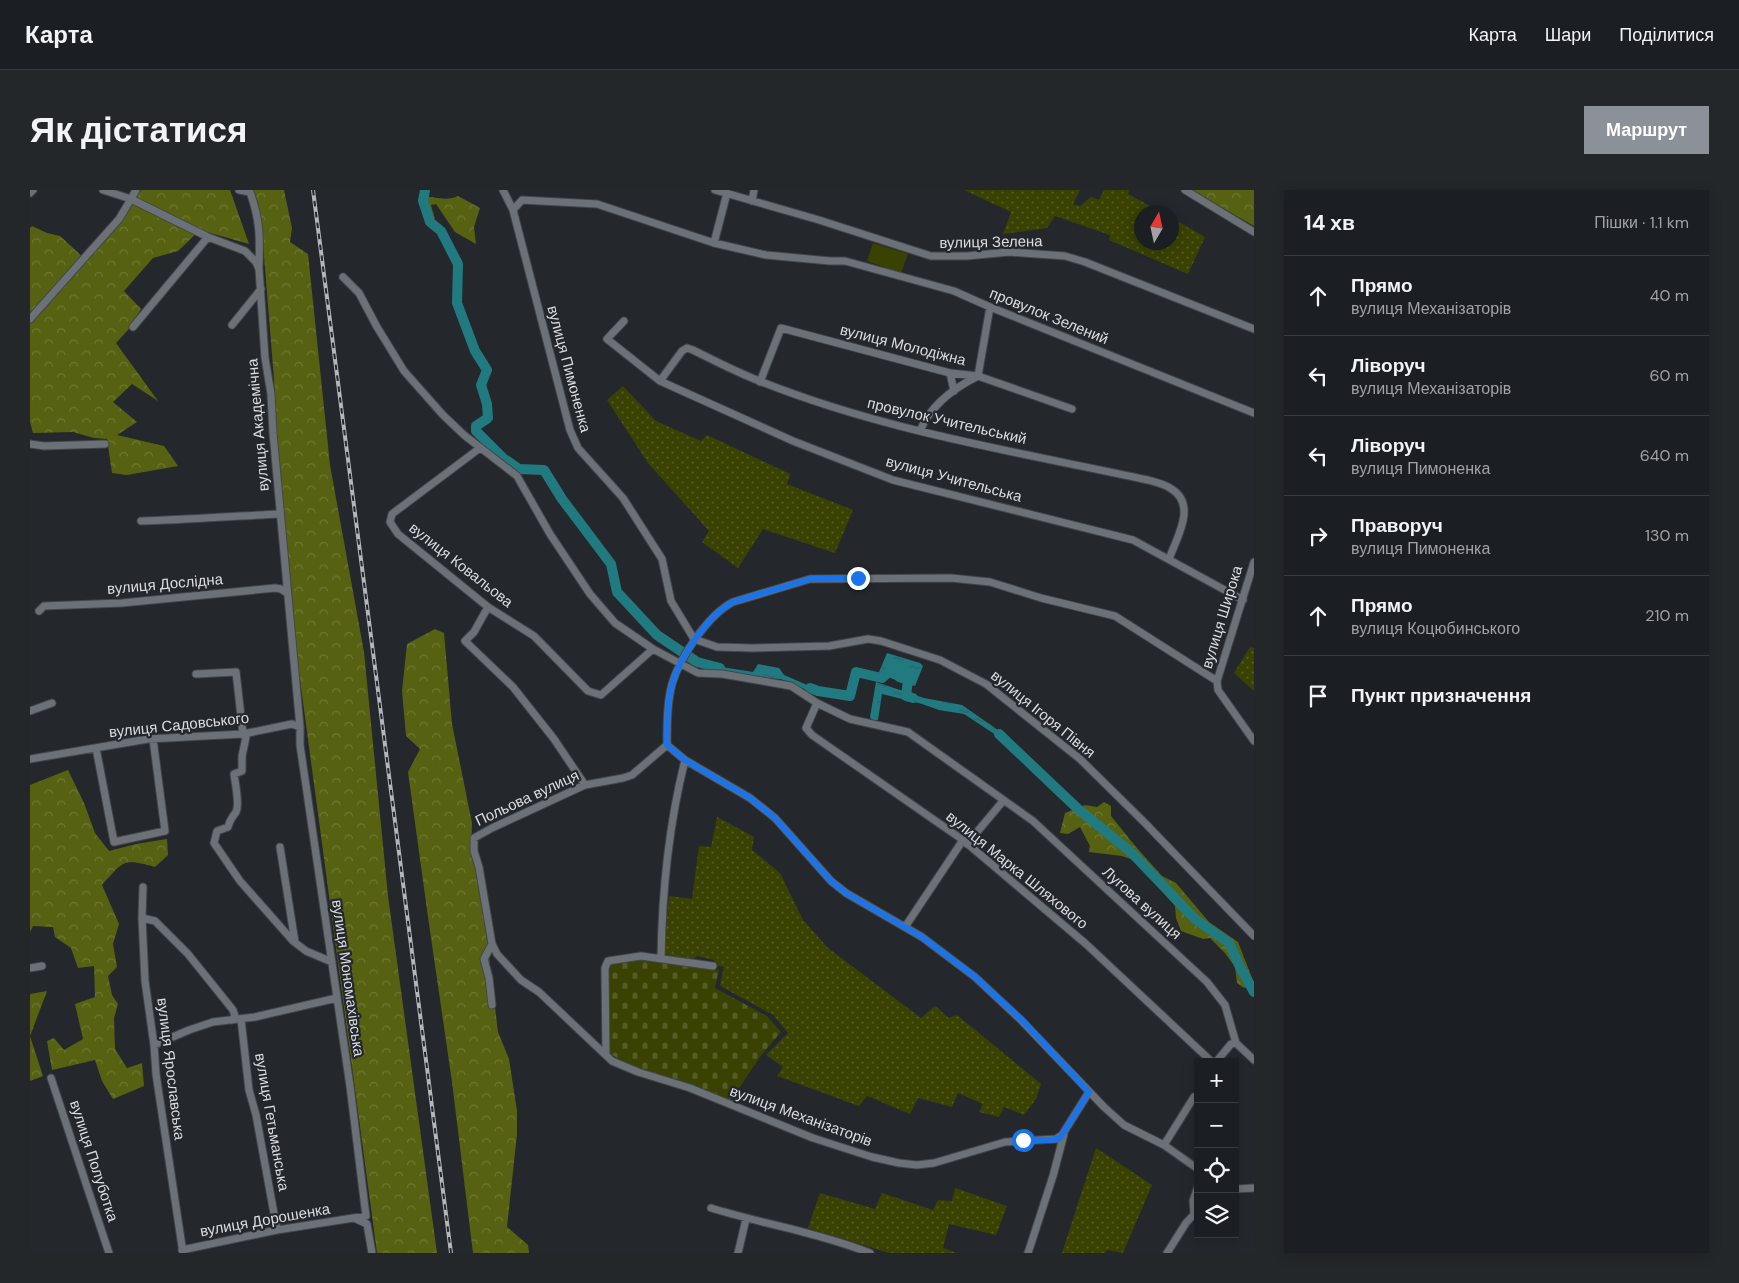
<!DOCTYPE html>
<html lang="uk">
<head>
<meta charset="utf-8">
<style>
	body { margin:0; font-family:"DM Sans",sans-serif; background:#24272a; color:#f1f3f6 }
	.controls { position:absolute; right:15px; bottom:15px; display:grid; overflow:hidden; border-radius:0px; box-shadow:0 2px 12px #0003 }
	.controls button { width:45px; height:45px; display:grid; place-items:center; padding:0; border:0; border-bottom:1px solid #393c40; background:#1b1e22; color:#f1f3f6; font:25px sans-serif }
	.compass { position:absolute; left:1104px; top:15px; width:45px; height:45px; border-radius:50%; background:#1b1e22; box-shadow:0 2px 12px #0003; rotate:9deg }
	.stop { position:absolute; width:15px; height:15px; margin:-11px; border:4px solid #1a73e8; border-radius:50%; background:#fff }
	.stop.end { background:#1a73e8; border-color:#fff; box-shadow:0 1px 5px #0008 }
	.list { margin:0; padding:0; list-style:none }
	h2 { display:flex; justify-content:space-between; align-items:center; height:65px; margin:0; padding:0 20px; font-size:21px }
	h2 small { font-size:16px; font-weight:400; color:#a0a2a5 }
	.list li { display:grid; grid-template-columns:32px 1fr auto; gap:15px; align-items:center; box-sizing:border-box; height:80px; padding:0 20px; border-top:1px solid #393c40 }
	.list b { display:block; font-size:19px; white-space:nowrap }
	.list p { margin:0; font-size:16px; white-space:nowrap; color:#a0a2a5 }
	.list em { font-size:16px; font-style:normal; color:#a0a2a5 }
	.icon { flex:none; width:28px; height:28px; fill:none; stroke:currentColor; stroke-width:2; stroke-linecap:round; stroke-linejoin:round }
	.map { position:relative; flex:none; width:1224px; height:1063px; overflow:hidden; border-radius:0px }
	header { display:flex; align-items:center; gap:30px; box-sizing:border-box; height:70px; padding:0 25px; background:#1b1e22; border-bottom:1px solid #393c40 }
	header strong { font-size:24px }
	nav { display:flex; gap:28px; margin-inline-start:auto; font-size:18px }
	.intro { display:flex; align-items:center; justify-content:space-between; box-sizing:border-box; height:120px; padding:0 30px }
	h1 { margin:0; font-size:35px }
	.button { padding:12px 22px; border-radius:0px; background:#8c9099; color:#fff; font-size:18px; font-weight:700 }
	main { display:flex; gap:30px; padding:0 30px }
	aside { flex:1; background:#1b1e22; border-radius:0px; box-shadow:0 2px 12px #0003 }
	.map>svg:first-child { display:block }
	.forest { fill:url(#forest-crowns) }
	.cemetery { fill:url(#cemetery-stones) }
	.park { fill:#394201 }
	.garden { fill:url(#garden-dots) }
	.water { fill:url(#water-ripples) }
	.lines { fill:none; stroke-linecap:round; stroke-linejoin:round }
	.river { stroke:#207a80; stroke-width:10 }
	.minor-casing { stroke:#42464b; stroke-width:9 }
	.minor { stroke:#6c7178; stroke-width:7 }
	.rail-casing { stroke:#b3b6ba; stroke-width:4 }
	.rail { stroke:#24282d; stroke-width:2; stroke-dasharray:5.5; stroke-linecap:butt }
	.route { stroke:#1a73e8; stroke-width:6 }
	.labels { text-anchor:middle; stroke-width:4.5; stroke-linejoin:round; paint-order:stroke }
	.street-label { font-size:15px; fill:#dadce0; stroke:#24282d }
</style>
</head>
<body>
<header>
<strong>Карта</strong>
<nav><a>Карта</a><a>Шари</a><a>Поділитися</a></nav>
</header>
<div class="intro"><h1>Як дістатися</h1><a class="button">Маршрут</a></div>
<main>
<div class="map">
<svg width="1224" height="1063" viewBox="0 0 1224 1063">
	<defs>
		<pattern id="forest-crowns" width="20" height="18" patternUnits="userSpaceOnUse" patternTransform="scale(1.25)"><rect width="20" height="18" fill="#566211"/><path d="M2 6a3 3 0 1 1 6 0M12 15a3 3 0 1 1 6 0" fill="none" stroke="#6e7833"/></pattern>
		<pattern id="cemetery-stones" width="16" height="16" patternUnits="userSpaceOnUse" patternTransform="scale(1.25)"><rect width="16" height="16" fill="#394201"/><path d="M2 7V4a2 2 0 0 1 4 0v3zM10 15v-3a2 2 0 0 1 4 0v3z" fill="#555d26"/></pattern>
		<pattern id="garden-dots" width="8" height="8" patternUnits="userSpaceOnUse" patternTransform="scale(1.25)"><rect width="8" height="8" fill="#394201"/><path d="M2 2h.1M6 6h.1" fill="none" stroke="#555d26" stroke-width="1.8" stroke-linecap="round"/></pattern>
		<pattern id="water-ripples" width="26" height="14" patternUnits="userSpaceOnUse" patternTransform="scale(1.25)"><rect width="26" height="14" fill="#207a80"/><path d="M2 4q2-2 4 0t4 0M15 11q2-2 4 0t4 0" fill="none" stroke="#2f6165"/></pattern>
	</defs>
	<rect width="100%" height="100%" fill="#24282d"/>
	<path class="forest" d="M111,0H200L219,54L170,40L148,61L123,68L94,101L111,119L98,140L86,153L128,211L102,194L83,212L107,232L87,245L134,256L148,276L97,285L82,283L77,249L64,248L43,242L3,243L0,232V38L2,36L17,43L30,46L55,69L92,30Z
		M221,0H254L262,38L260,52L278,64L300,275L334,462L358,706L407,1063H347L253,363L244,189L231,29Z
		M1162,0H1224V36Z
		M390,6C402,6 417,12 428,6L450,18L444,37L446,54L425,42L406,14L401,15L406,33L396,29Z
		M405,439L414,443L422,534L442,633L441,661L449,684L468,842L479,869L487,921V944L477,1037L498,1055L499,1063H443L422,892L398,727L378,582L390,559L376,546L372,501L377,454Z
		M38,580L54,613L65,643L79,661L106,654L137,649L138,665L125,677C92,668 94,671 72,695L89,734L83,754L87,777L78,786L82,805L88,814L84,828L85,859L97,878L112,873L114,896L83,909L72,891L65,870L22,880L17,851L24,848L34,860L53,849L45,814L65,807L64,776L48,778L41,758L25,747L23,737L3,736L0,742V595Z
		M1074,612L1081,616V626L1106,657L1132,686L1146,693L1179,732L1208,752L1224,793L1214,798L1207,793L1205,777L1195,763L1180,748L1173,749L1151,741L1146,728L1145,716L1106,671L1092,666L1059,662L1060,656L1050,637L1038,644L1030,643L1035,623L1055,615L1067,617Z
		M17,801L0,846L13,886L0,891V804Z"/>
	<path class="cemetery" d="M608,768L689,780L685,798L737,826L751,842L730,867L701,910L654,893L610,880L578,863V777L581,773Z"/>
	<path class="park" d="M843,53L878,64L871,83L837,71Z"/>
	<path class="garden" d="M934,0H1050L1043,14L1050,16L1061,7L1069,10L1074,0H1099L1098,4L1131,22H1112V52H1142V28L1175,47L1158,84L1079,50L1080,45L1025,26L1017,38L973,44L981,22Z
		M593,196L626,231L671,251L677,245L760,284L757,294L823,320L805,363L733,339L708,378L672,352L679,341L618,273L577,210Z
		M1220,457L1224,458V501L1204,483Z
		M687,627L724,647L722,660L750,683L773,730L798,758L891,828L905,816L919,828L927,825L1011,894L1006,909L994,925L974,917L969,927L949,922L953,914L928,903L922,917L888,908L880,924L837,906L829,916L747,886L753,877L736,865L758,843L743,825L692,797L690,795L694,777L685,775L684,770L667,766L663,770L637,765L634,763L639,706L662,709L669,656L681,657Z
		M1066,958L1122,995L1093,1063L1077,1060L1075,1063H1032Z
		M925,998L977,1016L966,1045L919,1034L913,1058L927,1063H859L778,1038L790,1003L845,1019L852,1003L903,1020L908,1010L922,1011Z"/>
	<path class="water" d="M857,463L890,473L893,476L885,496C880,495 873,494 868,492C862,488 859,483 850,486L849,482Z
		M728,474L749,478L754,485L777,495H785L794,499L791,506L751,489L732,488L672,476L679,475L723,482Z
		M846,492L894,508L932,515L978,547V553L934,524L909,520L892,514L852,504L848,530H842L840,527Z"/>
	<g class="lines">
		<path class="river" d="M395,0L393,11L400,32L411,41L428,74L427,113L445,161L457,180L451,195L457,214L458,228L446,236V241L473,268L489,279L514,280L532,309L581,374L587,402L627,445L667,472L690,478
			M780,498L788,501L820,506L826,482L852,488L859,482L878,490L876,506L883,508
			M969,544L1048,619L1102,663L1165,729L1199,753L1210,777L1224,802"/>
		<defs>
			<path id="minor" d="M73,0L101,9L106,0
				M209,0L220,2C230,30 230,47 229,76
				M473,0L483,20L540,240L548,258L593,308L632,369L641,411L664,449
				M685,0L789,30L901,66H937L979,62L1035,66L1055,72L1224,139
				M1155,0L1224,42
				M0,3L3,0
				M722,11L724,0
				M483,20L492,10L567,14L684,53L736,65L800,71H815L924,101L960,117L1224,223
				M684,53L697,3
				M313,87L329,103L347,137L374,181L413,225L434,245L487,286L520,344L560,404L585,433L623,459L668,483L692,484L761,496L787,513L776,538L782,545L933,650L1056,754L1181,871L1186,872L1201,854L1206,853L1224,870
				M0,129L89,29L101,9L178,47L215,61L226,72L229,79L235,168L241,204L243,243L270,537V555L320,896L336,1026L247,1040L152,1060
				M594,131L577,149L630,191L763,251L863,290L1103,350L1213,410
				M202,135L231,99
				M103,137L178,47
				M920,183L924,201
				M630,191L652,161L657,158L663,160C685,171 708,183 732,192C855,241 988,262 1118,290C1125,292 1134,294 1140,298C1168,314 1147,347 1139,369
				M730,192L751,138L920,183L948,186L1042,219
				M890,241C900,216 924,198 948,186L960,117
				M0,254L14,256L75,254
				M450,258L362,324L360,332L368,344L458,417L504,446L558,501L571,505L623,459
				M111,331C157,330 203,326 250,324
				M458,417L444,442L435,451L483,497L524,549L555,595
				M9,421L14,416L92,413L245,398L251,399L257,403
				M664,449L687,457L722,458L799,456L838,449L851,451L910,470L956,494L1050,569L1114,632L1224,746
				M166,484L206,482L213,544L216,547L212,566V581L204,584C205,592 210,615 206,622C202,628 200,629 198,637L187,641L184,653L210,691L263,751L276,761L302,772
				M1187,491L1224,372
				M787,513L820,529L878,542L1003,631L1177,792L1195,815L1206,853
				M0,521L22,513
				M637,555L602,585L593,588L555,595L462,638L444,648V661L449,677L462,754L467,764L491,790L509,802L582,871L608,882L660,898L783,948L842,967L869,973L887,975L904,973L975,952L1026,949L1032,945L1059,902
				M637,555C637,535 637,513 642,494C650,467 678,425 703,412L780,389L921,388L960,392L1011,408L1085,426L1187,491L1188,500L1224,551
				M637,555L655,570L720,608L745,628L801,691L816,703L892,747L945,787L991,830L1074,917L1094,935L1134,955L1168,979
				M66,558L84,652L135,641L123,549
				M0,569L118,549L213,544L262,534L270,537
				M937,654L973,611
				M250,657L265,752
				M113,697L112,728L115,791L124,855L126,884L153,1063
				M112,728L125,731L158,764L203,820L205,826L202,830
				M875,737L933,650
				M462,754L454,769L459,788L462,815
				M631,769C632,702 639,634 655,570
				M0,778L12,776
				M211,829L219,900L226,925L247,1040
				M124,855L159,840L183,832L225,827L307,808
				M576,865L575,778L578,771L611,766L683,776
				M21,888L79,1063
				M1134,955L1164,907
				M1205,999L1224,998
				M681,1018C734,1034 788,1043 840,1063
				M1164,1023L1163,1011L1168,996
				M324,1028L337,1034L342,1063
				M708,1063L716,1029
				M998,1063L1023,986L1034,944
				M1137,1063L1156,1033L1168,1020"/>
		</defs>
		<use href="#minor" class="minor-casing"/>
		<use href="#minor" class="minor"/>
		<defs>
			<path id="rail" d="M283,0L421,1063"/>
		</defs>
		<use href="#rail" class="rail-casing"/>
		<use href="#rail" class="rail"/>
	</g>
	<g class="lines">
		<path class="route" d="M828,388L780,389L703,412C678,425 650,467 642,494C637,513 637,535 637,555L655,570L720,608L745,628L801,691L816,703L892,747L944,786L992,830L1059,902L1030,948L1021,950H993"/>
	</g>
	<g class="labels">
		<g class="street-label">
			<text transform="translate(961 52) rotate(-1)" y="5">вулиця Зелена</text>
			<text transform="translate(1019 126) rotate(22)" y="5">провулок Зелений</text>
			<text transform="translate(873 155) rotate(14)" y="5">вулиця Молодіжна</text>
			<text transform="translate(539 179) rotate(75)" y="5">вулиця Пимоненка</text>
			<text transform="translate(917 231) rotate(13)" y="5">провулок Учительський</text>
			<text transform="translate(228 235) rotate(-95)" y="5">вулиця Академічна</text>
			<text transform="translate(924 289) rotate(15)" y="5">вулиця Учительська</text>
			<text transform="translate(431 375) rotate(38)" y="5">вулиця Ковальова</text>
			<text transform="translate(135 394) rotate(-5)" y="5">вулиця Дослідна</text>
			<text transform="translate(1192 427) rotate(-73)" y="5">вулиця Широка</text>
			<text transform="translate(1013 524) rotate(39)" y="5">вулиця Ігоря Півня</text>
			<text transform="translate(149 535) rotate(-6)" y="5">вулиця Садовського</text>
			<text transform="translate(497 608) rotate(-25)" y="5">Польова вулиця</text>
			<text transform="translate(987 680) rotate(39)" y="5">вулиця Марка Шляхового</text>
			<text transform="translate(1112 713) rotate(42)" y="5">Лугова вулиця</text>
			<text transform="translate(318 788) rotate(82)" y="5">вулиця Мономахівська</text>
			<text transform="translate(141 879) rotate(83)" y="5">вулиця Ярославська</text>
			<text transform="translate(771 926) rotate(20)" y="5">вулиця Механізаторів</text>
			<text transform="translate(242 932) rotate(80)" y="5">вулиця Гетьманська</text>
			<text transform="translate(64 971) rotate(72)" y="5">вулиця Полуботка</text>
			<text transform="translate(235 1030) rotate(-10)" y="5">вулиця Дорошенка</text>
		</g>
	</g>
</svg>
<div class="controls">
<button>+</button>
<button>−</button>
<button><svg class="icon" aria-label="locate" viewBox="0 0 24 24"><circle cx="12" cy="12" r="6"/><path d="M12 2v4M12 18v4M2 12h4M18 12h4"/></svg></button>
<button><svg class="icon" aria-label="layers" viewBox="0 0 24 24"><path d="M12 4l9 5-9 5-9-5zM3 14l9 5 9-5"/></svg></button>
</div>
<svg class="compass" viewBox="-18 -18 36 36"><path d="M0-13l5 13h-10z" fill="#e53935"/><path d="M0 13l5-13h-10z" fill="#a0a2a5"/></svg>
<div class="stop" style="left:993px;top:950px"></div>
<div class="stop end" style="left:828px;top:388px"></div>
</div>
<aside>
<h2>14 хв<small>Пішки · 1.1 km</small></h2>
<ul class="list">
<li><svg class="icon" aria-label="ahead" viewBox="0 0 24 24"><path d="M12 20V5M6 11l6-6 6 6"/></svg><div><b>Прямо</b><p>вулиця Механізаторів</p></div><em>40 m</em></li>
<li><svg class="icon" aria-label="left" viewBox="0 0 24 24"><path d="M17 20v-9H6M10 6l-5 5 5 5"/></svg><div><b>Ліворуч</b><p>вулиця Механізаторів</p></div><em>60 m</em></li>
<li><svg class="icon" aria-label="left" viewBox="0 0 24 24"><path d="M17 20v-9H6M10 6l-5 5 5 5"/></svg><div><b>Ліворуч</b><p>вулиця Пимоненка</p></div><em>640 m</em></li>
<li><svg class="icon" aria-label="right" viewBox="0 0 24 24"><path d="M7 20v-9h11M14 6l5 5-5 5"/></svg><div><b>Праворуч</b><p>вулиця Пимоненка</p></div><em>130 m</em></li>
<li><svg class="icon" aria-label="ahead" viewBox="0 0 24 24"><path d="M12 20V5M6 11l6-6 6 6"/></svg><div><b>Прямо</b><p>вулиця Коцюбинського</p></div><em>210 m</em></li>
<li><svg class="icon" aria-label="arrive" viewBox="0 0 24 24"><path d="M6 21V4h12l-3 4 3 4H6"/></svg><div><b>Пункт призначення</b></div></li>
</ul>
</aside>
</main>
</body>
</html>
